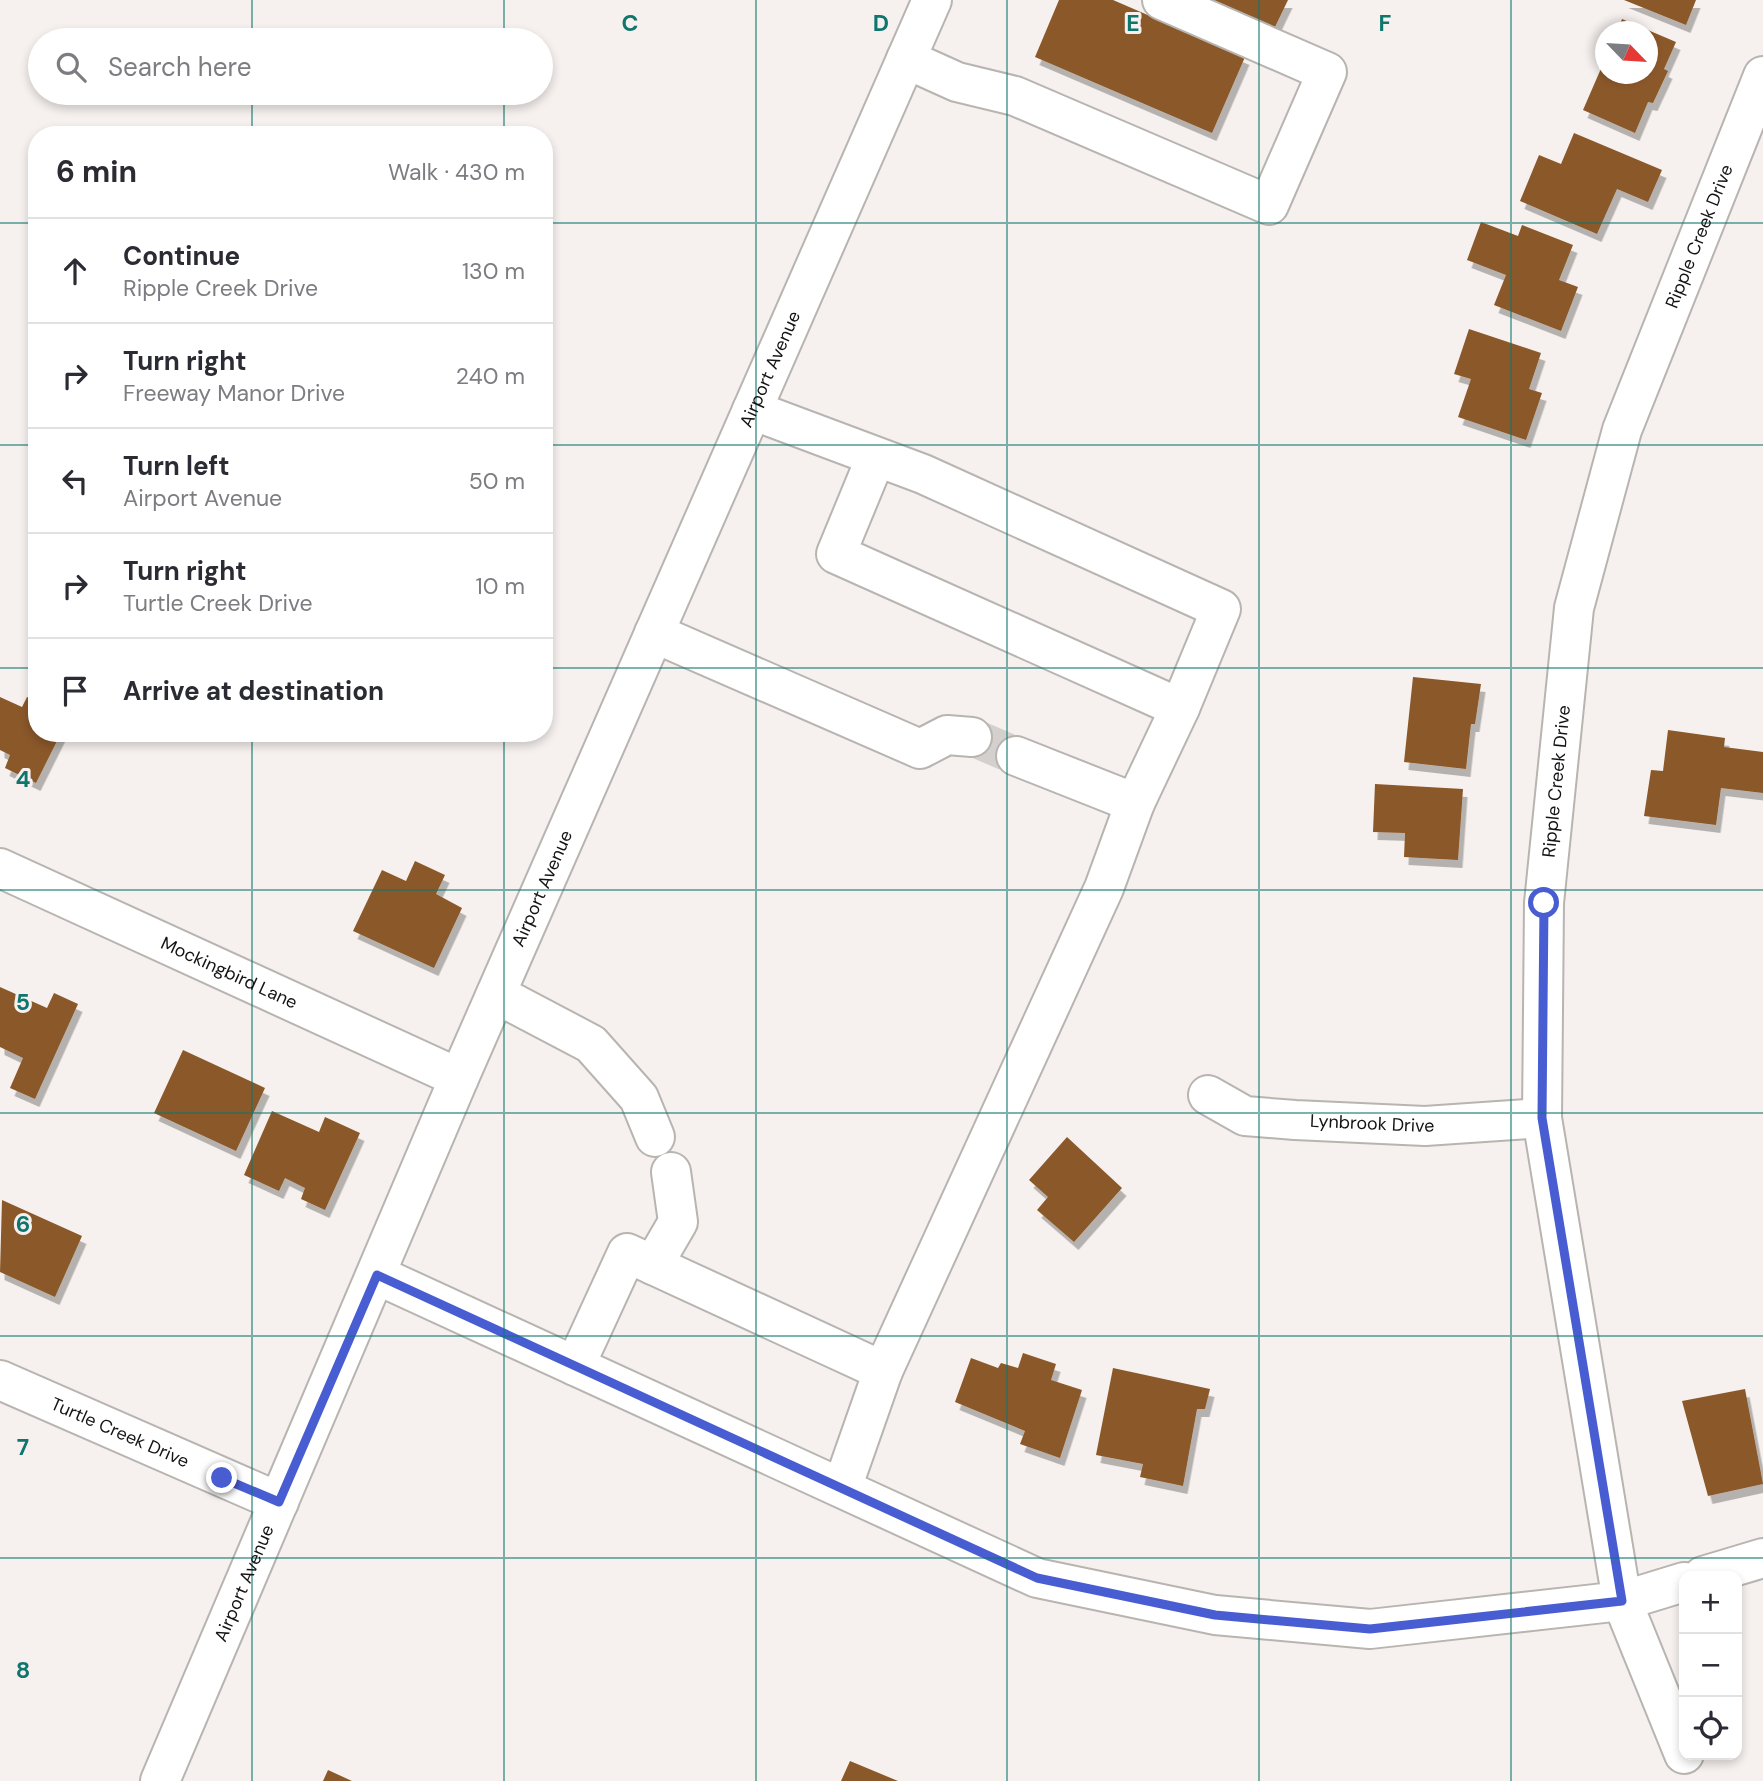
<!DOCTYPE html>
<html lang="en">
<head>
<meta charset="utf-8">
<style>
	body { margin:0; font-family:"DM Sans",sans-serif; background:#f7f7f7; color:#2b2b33 }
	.controls { position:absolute; right:21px; bottom:21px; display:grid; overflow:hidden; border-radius:14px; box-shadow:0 4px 10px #0003 }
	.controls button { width:63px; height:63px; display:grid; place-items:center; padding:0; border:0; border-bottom:2px solid #e1e1e2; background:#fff; color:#2b2b33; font:35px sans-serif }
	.compass { position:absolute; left:1595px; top:21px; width:63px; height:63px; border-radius:50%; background:#fff; box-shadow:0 4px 10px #0003; rotate:115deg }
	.stop { position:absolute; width:21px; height:21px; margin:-16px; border:5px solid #485dd1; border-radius:50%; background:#fff }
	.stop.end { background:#485dd1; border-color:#fff; box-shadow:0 2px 7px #0008 }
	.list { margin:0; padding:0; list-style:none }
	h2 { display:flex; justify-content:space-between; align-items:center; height:91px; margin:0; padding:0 28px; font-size:30px }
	h2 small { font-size:23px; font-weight:400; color:#7c7c81 }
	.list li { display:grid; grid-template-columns:46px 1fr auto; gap:21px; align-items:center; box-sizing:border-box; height:105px; padding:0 28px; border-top:2px solid #e1e1e2 }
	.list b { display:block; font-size:26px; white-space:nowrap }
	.list p { margin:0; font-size:23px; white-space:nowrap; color:#7c7c81 }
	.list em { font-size:23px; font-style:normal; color:#7c7c81 }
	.icon { flex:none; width:38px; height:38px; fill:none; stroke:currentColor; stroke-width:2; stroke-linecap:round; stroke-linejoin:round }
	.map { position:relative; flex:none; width:1763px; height:1781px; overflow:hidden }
	.search { position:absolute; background:#fff; box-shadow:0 4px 10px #0003; left:28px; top:28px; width:525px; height:77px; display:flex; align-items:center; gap:18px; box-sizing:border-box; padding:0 24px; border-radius:38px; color:#7c7c81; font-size:26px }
	.panel { position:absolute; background:#fff; box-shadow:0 4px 10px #0003; left:28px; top:126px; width:525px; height:616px; border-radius:28px }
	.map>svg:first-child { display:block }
	.building { fill:#8b5829; filter:url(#shadow) }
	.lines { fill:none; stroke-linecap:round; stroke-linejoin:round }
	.minor-tunnel { stroke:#d4d0cd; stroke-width:38; stroke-dasharray:38 19; stroke-linecap:butt }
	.minor-casing { stroke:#b8b4b0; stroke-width:42 }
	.minor { stroke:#fff; stroke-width:38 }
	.route { stroke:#485dd1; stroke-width:9 }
	.grid { fill:none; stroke:#0f766e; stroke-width:2; stroke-opacity:0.55 }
	.labels { text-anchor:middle; stroke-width:6; stroke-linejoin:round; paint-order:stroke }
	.street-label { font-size:18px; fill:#151312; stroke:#f6f1ee }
	.grid-label { font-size:23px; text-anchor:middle; font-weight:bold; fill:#0f766e; stroke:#f6f1ee; stroke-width:6; stroke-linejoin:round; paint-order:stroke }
</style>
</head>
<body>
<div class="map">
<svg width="1763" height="1781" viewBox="0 0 1763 1781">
	<defs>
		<filter id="shadow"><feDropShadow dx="4.5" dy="8" stdDeviation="0" flood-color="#0004"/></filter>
	</defs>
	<rect width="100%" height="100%" fill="#f6f1ee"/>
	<path class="building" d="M1059,0H1113L1245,57L1212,133L1035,57Z
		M1210,0H1288L1274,29Z
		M1624,0H1696L1686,25Z
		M1622,19L1676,42L1664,69L1668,71L1653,103L1648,102L1635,133L1583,110L1606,57V74H1648V32H1617Z
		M1574,133L1662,170L1648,202L1617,189L1597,234L1520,201L1539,155L1561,164Z
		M1481,222L1518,236L1522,225L1573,245L1559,280L1578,287L1561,331L1494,305L1506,275L1467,260Z
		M1469,329L1541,353L1529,389L1542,393L1526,440L1458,417L1471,379L1454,374Z
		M1413,677L1481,684L1475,724H1471L1466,769L1404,762Z
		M0,697L22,707L27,697L37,702V733H61L36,783L5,768L10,755L0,750Z
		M1668,730L1725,738L1724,747L1763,752V793L1721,788L1716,825L1644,816L1651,770L1663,771Z
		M1375,784L1463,789L1458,860L1404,857L1405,833L1373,832Z
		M415,861L445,875L436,894L462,908L434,968L353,931L382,870L406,881Z
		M0,987L47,1008L54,993L78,1004L35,1099L10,1088L23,1058L0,1047Z
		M183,1050L265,1088L236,1151L154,1113Z
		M272,1111L319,1132L325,1117L360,1133L325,1210L301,1199L305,1188L285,1178L279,1191L244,1175Z
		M1067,1137L1122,1188L1074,1242L1037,1210L1048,1197L1029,1180Z
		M2,1200L82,1236L55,1297L0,1272Z
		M1023,1353L1056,1364L1051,1380L1082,1390L1060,1458L1020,1444L1025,1431L955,1402L971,1358L998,1368L1001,1363L1018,1368Z
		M1113,1368L1210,1389L1205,1409H1197L1183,1486L1140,1477L1143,1464L1096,1455Z
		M1745,1389L1763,1484L1708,1496L1682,1401Z
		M850,1761L898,1781H841Z
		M328,1770L352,1781H323Z"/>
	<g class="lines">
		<path class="minor-tunnel" d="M972,737L1016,756"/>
		<defs>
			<g id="minor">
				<path d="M906,59L957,82L1015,96L1269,205L1327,72L1162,0"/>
				<path d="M752,410L923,474L1221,609L1180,708L836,554L876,457"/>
				<path d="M654,633L920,749L947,735L972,737"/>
				<path d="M1016,756L1135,803L1180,708"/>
				<path id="s1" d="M0,868L459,1078"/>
				<path d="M496,994L591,1044L639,1098L655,1137"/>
				<path id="s2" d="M1208,1095L1245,1116L1295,1120L1425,1126L1542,1118"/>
				<path d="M653,1265L678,1222L671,1172"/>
				<path d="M377,1275L1037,1578L1215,1615L1370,1629L1622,1601L1684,1582"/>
				<path d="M575,1366L627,1253L883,1371L1104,888L1135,803"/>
				<path id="s3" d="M0,1380L279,1502"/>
				<path d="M842,1488L883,1371"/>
				<path d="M1703,1576L1763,1558"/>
				<path id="s4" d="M1684,1754L1622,1601L1542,1118L1544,903L1574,608L1622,430L1763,76"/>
				<path id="s5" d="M160,1781L459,1078L932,0"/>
			</g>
		</defs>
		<use href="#minor" class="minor-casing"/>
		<use href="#minor" class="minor"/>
	</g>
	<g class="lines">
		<path class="route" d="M222,1478L279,1502L377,1275L1037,1578L1215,1615L1370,1629L1622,1601L1542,1118L1544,903"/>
	</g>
	<path class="grid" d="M252,0V40M504,0V40M756,0V1781M1007,0V1781M1259,0V1781M1511,0V1781M252,93V135M504,93V135M0,223H37M544,223H1763M0,445H37M544,445H1763M0,668H37M544,668H1763M252,733V1781M504,733V1781M0,890H1763M0,1113H1763M0,1336H1763M0,1558H1763"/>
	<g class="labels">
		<g class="street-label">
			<text dy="6" stroke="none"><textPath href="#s4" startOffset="1559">Ripple Creek Drive</textPath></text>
			<text dy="6" stroke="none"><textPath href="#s5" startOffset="1538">Airport Avenue</textPath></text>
			<text dy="6" stroke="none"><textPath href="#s4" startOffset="992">Ripple Creek Drive</textPath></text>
			<text dy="6" stroke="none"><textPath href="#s5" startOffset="971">Airport Avenue</textPath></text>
			<text dy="6" stroke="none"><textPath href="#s1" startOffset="252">Mockingbird Lane</textPath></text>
			<text dy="6" stroke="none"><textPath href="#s2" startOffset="170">Lynbrook Drive</textPath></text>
			<text dy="6" stroke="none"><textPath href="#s3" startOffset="131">Turtle Creek Drive</textPath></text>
			<text dy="6" stroke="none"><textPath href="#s5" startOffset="215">Airport Avenue</textPath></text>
		</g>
	</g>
	<g class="grid-label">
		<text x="630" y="31">C</text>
		<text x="881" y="31">D</text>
		<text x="1133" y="31">E</text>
		<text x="1385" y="31">F</text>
		<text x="23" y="787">4</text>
		<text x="23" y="1010">5</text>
		<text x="23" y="1232">6</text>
		<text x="23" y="1455">7</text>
		<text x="23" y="1678">8</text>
	</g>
</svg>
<div class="controls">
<button>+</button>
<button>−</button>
<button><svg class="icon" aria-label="locate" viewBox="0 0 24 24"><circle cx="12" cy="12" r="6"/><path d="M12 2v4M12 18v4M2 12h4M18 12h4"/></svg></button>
</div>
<svg class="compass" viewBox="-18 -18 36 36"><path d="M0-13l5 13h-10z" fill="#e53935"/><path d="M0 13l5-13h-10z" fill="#7c7c81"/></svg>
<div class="stop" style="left:1544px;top:903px"></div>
<div class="stop end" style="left:222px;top:1478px"></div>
<div class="search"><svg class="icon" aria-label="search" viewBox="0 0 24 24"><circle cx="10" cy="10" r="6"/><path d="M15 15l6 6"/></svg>Search here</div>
<section class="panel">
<h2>6 min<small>Walk · 430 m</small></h2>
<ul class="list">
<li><svg class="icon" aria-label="ahead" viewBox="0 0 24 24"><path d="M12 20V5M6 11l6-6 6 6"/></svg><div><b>Continue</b><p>Ripple Creek Drive</p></div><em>130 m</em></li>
<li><svg class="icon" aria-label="right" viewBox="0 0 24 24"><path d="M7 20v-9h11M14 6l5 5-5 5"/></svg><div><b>Turn right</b><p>Freeway Manor Drive</p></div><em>240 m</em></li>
<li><svg class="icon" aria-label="left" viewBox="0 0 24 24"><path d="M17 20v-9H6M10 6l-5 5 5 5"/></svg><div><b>Turn left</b><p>Airport Avenue</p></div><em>50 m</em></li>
<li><svg class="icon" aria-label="right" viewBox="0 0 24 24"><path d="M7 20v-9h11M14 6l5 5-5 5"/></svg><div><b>Turn right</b><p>Turtle Creek Drive</p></div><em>10 m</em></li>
<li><svg class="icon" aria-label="arrive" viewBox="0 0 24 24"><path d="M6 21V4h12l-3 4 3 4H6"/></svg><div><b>Arrive at destination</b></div></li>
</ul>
</section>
</div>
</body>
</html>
